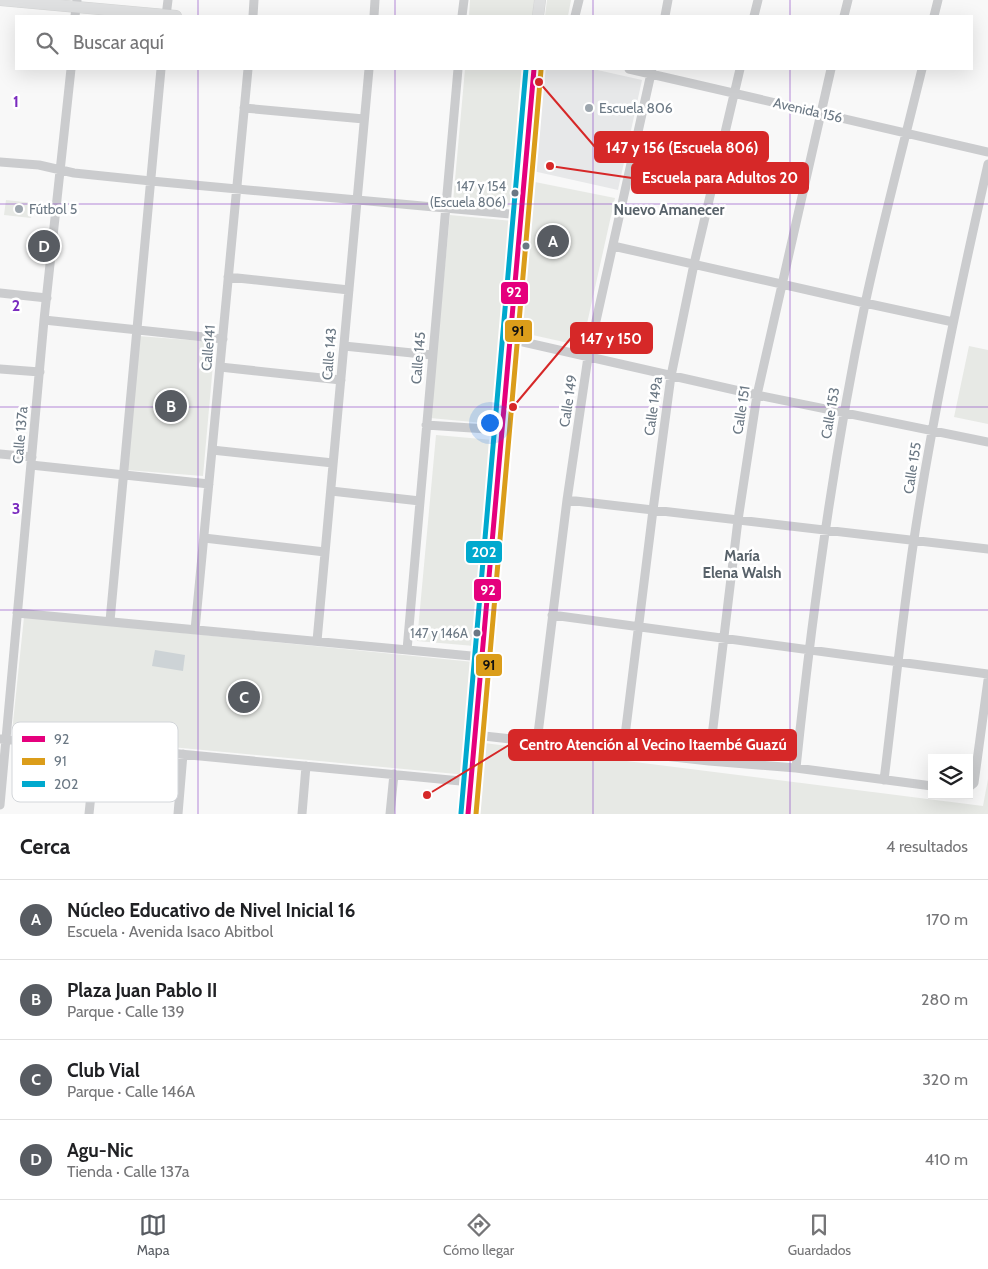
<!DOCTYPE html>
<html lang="es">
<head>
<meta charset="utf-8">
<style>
	body { margin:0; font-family:Cabin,sans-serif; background:#f6f6f6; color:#202124 }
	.controls { position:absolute; right:15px; bottom:15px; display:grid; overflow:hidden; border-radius:0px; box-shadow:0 5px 20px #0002 }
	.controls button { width:45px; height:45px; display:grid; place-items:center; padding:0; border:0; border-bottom:1px solid #e0e0e0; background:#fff; color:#202124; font:25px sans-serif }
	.you { position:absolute; left:489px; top:422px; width:18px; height:18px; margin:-12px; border:4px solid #fff; border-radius:50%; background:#1a73e8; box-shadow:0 0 0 8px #1a73e833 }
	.badge { display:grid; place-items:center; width:32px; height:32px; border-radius:50%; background:#585c62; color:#fff; font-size:16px; font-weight:700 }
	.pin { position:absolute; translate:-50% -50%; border:2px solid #fff; box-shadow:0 1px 5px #0006 }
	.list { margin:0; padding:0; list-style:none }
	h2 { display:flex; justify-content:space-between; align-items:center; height:65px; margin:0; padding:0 20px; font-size:21px }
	h2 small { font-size:16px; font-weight:400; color:#757577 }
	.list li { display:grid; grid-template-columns:32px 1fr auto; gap:15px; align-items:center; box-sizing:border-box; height:80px; padding:0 20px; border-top:1px solid #e0e0e0 }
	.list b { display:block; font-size:19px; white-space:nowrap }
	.list p { margin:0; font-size:16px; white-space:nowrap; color:#757577 }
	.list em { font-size:16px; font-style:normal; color:#757577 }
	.icon { flex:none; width:28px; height:28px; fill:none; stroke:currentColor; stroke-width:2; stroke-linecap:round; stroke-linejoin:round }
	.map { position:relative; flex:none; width:988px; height:814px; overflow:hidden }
	.search { position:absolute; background:#fff; box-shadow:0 5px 20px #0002; left:15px; right:15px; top:15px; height:55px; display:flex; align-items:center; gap:12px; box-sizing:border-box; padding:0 18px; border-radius:0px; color:#757577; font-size:19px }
	.sheet { height:385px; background:#fff }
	nav { display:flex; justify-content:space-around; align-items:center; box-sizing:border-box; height:70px; border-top:1px solid #e0e0e0; background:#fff; font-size:14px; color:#757577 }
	nav a { display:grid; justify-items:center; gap:2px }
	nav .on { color:#585c62 }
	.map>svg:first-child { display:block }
	.built { fill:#e7e8e9 }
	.green { fill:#e7e9e5 }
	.water { fill:#cdd3d6 }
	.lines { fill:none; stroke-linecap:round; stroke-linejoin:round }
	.major-casing { stroke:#d4d5d5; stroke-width:12 }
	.minor { stroke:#cbccce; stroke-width:9 }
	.major { stroke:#dfe0e1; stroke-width:11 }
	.bus-1-casing { stroke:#fff; stroke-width:9 }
	.bus-2-casing { stroke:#fff; stroke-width:9 }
	.bus-3-casing { stroke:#fff; stroke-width:9 }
	.bus-1 { stroke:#e5007d; stroke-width:5 }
	.bus-2 { stroke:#db9d1a; stroke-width:5 }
	.bus-3 { stroke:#00a9ce; stroke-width:5 }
	.grid { fill:none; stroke:#7b2cbf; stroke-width:1; stroke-opacity:0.55 }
	.poi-dot { fill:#9ca5ad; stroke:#fff; stroke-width:2 }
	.bus-dot { fill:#6b7884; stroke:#fff; stroke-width:2 }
	.labels { text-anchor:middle; stroke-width:5; stroke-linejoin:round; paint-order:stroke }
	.bus-label { font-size:13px; fill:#6b7884; stroke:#fff; text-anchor:end }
	.poi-label { font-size:14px; fill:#6b7884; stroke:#fff; text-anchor:start }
	.street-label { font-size:14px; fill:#6b7884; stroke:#fff }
	.neighbourhood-label { font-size:15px; font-weight:bold; fill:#58626a; stroke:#fff }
	.key { fill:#fff; stroke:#d3d6da; stroke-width:1 }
	.key-label { font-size:14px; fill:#6b7884 }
	.grid-label { font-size:16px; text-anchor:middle; font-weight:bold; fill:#7b2cbf; stroke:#fff; stroke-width:5; stroke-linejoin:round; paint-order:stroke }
	.leader { fill:none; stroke:#d62828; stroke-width:2 }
	.callout-dot { fill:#d62828; stroke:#fff; stroke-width:2 }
	.callout { fill:#d62828; stroke:#d62828; stroke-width:2 }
	.callout-label { font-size:15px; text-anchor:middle; font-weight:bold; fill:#fff }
	.line-badge { stroke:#fff; stroke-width:2 }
	.badge-label { font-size:14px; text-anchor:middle; font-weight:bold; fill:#fff }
	.pale-badge-label { font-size:14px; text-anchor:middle; font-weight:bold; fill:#111 }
</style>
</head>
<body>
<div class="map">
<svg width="988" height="814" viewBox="0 0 988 814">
	<rect width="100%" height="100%" fill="#f8f8f8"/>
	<path class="built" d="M543,69H593L642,80L618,190L533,171Z"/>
	<path class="green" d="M470,0H534L533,16H469Z
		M547,0H571L568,16H545Z
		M465,69H524L512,207L453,202Z
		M530,181L615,198L582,346L519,332Z
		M6,200L33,203L31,218L4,215Z
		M450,215L514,221L494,424L430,418Z
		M138,336L215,342L203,476L126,470Z
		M969,346L988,350V424L954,417Z
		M436,435L493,440L474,646L417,641Z
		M24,617L474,662L467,775L12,732Z
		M484,743L983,806L988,779V814H479Z"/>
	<path class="water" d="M155,650L185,655L183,671L152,666Z"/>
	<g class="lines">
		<defs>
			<path id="major" d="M0,0L176,16
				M538,16L540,0
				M468,814L534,69"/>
		</defs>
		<use href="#major" class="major-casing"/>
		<path class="minor" d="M75,16L77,0
			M166,16L168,0
			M253,16L254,0
			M374,16L375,0
			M462,16L464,0
			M575,16L579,0
			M665,16L668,0
			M754,16L758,0
			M844,16L848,0
			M934,16L938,0
			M629,69L988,152
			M244,108L364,119
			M0,162L39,165L74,173L151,181L521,215
			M613,246L865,303L953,322
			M228,277L349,290
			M0,293L47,298
			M44,320L223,339
			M510,339L757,395L988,442
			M344,346L432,355
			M220,367L341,380
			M0,369L40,372
			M426,425L502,430
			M212,450L333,463
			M0,454L32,457
			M31,465L209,484
			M331,491L420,501
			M567,500L988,549
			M204,538L325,552
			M17,613L482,657
			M552,615L988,674
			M110,621L161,69
			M195,630L248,69
			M317,641L369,69
			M407,650L458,69
			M475,735L709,761L796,768L932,786
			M1,739L96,746L471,782
			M537,742L567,500L588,357L652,69
			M623,752L653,510L671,376L694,264L740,69
			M709,761L738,520L757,395L831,69
			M796,768C812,613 833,458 865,304C882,225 903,147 922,69
			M884,780C894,700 902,619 914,539C933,413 960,288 988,164
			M969,787L974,783L988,680
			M0,805L44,320L71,69
			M89,814L96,746
			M178,814L183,754
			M302,814L306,766
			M390,814L394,774"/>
		<use href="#major" class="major"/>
		<defs>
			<path id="bus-1" d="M468,814L534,69"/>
			<path id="bus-2" d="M476,814L541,70"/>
			<path id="bus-3" d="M461,813L526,69"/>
		</defs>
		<use href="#bus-1" class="bus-1-casing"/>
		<use href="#bus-2" class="bus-2-casing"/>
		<use href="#bus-3" class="bus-3-casing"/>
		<use href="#bus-1" class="bus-1"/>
		<use href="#bus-2" class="bus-2"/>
		<use href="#bus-3" class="bus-3"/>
	</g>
	<path class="grid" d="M198,0V16M395,0V16M593,0V16M790,0V16M198,69V814M395,69V814M593,69V814M790,69V814M0,204H988M0,407H988M0,610H988"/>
	<g class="poi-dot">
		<circle cx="589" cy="108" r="5"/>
		<circle cx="19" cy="209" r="5"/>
	</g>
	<g class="bus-dot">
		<circle cx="515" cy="193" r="4.5"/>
		<circle cx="526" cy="246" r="4.5"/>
		<circle cx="477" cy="633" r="4.5"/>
	</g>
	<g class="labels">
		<g class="bus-label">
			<text x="506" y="191">147 y 154<tspan x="506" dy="16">(Escuela 806)</tspan></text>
			<text x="468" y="638">147 y 146A</text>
		</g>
		<g class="poi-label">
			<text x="599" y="113">Escuela 806</text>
			<text x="29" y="214">Fútbol 5</text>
		</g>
		<g class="street-label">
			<text transform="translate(808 110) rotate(13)" y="5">Avenida 156</text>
			<text transform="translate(208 348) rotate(-85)" y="5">Calle141</text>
			<text transform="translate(329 354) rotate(-85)" y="5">Calle 143</text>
			<text transform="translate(418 358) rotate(-85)" y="5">Calle 145</text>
			<text transform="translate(568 401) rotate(-81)" y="5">Calle 149</text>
			<text transform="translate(653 406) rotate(-82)" y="5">Calle 149a</text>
			<text transform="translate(741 410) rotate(-81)" y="5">Calle 151</text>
			<text transform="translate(830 413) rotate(-80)" y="5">Calle 153</text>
			<text transform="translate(20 435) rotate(-85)" y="5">Calle 137a</text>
			<text transform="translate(912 468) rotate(-81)" y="5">Calle 155</text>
		</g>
		<g class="neighbourhood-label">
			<text x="669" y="215">Nuevo Amanecer</text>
			<text x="742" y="561">María<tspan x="742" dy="17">Elena Walsh</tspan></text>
		</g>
	</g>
	<rect x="12" y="722" width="166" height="80" rx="8" class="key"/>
	<rect x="22" y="736" width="23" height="6" fill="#e5007d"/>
	<rect x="22" y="758" width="23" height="7" fill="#db9d1a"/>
	<rect x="22" y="781" width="23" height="6" fill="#00a9ce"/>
	<g class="key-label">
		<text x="54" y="744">92</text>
		<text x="54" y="766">91</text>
		<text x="54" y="789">202</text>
	</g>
	<g class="grid-label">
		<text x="16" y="107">1</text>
		<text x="16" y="311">2</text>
		<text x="16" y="514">3</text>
	</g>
	<path class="leader" d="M539 82L595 147M550 166L632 178M513 407L571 338M427 795L509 745"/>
	<g class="callout-dot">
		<circle cx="539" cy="82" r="5"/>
		<circle cx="550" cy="166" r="5"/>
		<circle cx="513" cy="407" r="5"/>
		<circle cx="427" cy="795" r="5"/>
	</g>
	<g class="callout">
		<rect x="595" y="132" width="173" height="30" rx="5"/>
		<rect x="632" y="163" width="176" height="30" rx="5"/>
		<rect x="571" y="323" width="81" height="30" rx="5"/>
		<rect x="509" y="730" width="287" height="30" rx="5"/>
	</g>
	<g class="callout-label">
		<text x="682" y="153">147 y 156 (Escuela 806)</text>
		<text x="720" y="183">Escuela para Adultos 20</text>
		<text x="611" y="344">147 y 150</text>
		<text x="653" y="750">Centro Atención al Vecino Itaembé Guazú</text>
	</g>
	<g class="line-badge">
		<rect x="500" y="281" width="29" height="24" rx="5" fill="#e5007d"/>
		<rect x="504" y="319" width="29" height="24" rx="5" fill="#db9d1a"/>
		<rect x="465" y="540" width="38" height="24" rx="5" fill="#00a9ce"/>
		<rect x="473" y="578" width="29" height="24" rx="5" fill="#e5007d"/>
		<rect x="475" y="653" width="28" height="24" rx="5" fill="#db9d1a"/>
	</g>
	<g class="badge-label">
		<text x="514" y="297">92</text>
		<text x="484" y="557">202</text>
		<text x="488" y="595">92</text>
	</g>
	<g class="pale-badge-label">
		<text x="518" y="336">91</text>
		<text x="489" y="670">91</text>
	</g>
</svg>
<div class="controls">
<button><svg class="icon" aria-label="layers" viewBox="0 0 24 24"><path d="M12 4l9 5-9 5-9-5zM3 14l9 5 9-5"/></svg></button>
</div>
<div class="you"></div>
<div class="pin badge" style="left:553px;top:241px">A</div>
<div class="pin badge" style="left:171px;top:406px">B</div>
<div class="pin badge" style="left:244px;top:697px">C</div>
<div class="pin badge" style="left:44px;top:246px">D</div>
<div class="search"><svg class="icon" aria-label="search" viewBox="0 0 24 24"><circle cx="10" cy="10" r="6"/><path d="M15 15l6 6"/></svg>Buscar aquí</div>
</div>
<section class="sheet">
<h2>Cerca<small>4 resultados</small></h2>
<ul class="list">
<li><span class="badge">A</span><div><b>Núcleo Educativo de Nivel Inicial 16</b><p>Escuela · Avenida Isaco Abitbol</p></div><em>170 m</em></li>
<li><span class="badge">B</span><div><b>Plaza Juan Pablo II</b><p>Parque · Calle 139</p></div><em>280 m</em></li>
<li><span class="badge">C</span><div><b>Club Vial</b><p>Parque · Calle 146A</p></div><em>320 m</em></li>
<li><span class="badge">D</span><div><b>Agu-Nic</b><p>Tienda · Calle 137a</p></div><em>410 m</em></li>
</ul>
</section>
<nav>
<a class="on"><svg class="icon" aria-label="map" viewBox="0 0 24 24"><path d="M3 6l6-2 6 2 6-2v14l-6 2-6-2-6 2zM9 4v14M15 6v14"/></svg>Mapa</a>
<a><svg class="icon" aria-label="directions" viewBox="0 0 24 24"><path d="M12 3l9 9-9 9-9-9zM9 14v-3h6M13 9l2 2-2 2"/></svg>Cómo llegar</a>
<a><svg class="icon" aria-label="saved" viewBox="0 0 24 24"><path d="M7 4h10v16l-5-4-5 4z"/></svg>Guardados</a>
</nav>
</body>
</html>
